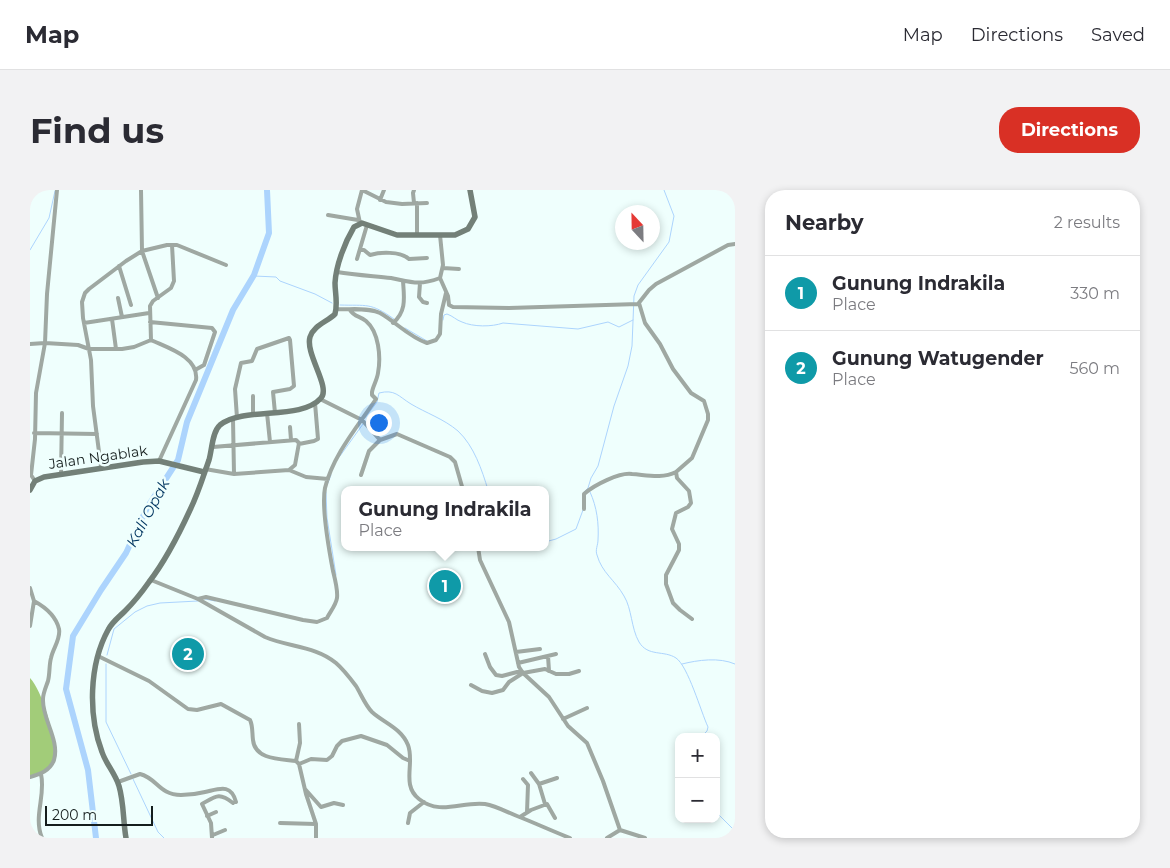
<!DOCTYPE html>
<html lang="en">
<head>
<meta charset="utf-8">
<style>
	body { margin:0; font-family:Montserrat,sans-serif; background:#f2f2f3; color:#2b2b33 }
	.controls { position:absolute; right:15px; bottom:15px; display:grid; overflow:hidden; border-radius:10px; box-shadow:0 2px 8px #0003 }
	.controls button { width:45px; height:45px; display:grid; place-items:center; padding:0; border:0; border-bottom:1px solid #e1e1e2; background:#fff; color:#2b2b33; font:25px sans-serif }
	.compass { position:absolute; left:585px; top:15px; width:45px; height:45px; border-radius:50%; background:#fff; box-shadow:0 2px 8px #0003; rotate:338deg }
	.scale { position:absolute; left:15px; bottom:12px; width:108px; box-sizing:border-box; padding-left:5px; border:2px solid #151e1d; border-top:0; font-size:14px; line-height:18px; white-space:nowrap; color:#151e1d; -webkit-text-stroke:4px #effffd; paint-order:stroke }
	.you { position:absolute; left:348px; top:232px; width:18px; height:18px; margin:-12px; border:4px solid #fff; border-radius:50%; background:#1a73e8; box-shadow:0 0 0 8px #1a73e833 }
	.badge { display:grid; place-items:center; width:32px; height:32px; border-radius:50%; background:#d93025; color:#fff; font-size:16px; font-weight:700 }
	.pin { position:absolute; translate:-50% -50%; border:2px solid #fff; box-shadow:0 1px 5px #0006 }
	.popup { position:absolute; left:311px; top:296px; width:208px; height:65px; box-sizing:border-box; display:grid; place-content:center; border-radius:10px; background:#fff; filter:drop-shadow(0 1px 4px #0005); font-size:16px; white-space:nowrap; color:#7c7c81 }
	.popup b { font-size:19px; color:#2b2b33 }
	.popup::after { content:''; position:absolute; left:50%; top:100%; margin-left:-10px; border:10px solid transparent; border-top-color:#fff }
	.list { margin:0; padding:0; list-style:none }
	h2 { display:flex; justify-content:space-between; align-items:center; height:65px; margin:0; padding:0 20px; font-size:21px }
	h2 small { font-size:16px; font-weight:400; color:#7c7c81 }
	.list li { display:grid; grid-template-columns:32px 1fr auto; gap:15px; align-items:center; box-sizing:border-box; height:75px; padding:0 20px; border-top:1px solid #e1e1e2 }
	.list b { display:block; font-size:19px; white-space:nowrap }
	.list p { margin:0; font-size:16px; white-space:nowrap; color:#7c7c81 }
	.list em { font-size:16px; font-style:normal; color:#7c7c81 }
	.map { position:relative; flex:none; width:705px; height:648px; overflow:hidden; border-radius:20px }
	header { display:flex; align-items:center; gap:30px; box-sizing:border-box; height:70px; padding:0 25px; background:#fff; border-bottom:1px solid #e1e1e2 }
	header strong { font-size:24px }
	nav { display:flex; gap:28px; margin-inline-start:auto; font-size:18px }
	.intro { display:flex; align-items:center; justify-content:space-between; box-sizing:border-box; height:120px; padding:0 30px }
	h1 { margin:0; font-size:35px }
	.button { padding:12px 22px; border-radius:20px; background:#d93025; color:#fff; font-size:18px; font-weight:700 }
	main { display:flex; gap:30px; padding:0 30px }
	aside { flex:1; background:#fff; border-radius:20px; box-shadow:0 2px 8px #0003 }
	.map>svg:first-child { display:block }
	.forest { fill:#a2cc79 }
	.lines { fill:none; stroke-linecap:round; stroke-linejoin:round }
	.stream { stroke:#acd4fd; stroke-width:1 }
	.river { stroke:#acd4fd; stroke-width:6 }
	.street { stroke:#9fa8a2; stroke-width:4 }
	.secondary { stroke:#738078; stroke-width:5.5 }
	.labels { text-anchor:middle; stroke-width:5; stroke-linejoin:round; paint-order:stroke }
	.street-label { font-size:14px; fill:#151e1d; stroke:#effffd }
	.water-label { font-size:15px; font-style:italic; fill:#043862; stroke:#effffd }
</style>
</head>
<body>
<header>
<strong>Map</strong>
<nav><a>Map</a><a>Directions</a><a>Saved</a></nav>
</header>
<div class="intro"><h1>Find us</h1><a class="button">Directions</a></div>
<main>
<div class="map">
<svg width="705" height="648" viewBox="0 0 705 648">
	<rect width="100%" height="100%" fill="#effffd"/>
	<path class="forest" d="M0,488C13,502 25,546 24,564C24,569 20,575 18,579L0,586Z"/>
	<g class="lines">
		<path class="stream" d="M0,60L19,28L25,1
			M224,86L246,87L250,91L285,104L302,113
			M310,115C337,116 340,112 364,129
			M413,130L414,125L417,124C423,126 426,130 432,132C443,137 462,137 473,133L548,139L578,132L589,137L603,130
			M375,138L397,151
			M335,228L347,212L349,203C365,199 368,206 381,214C396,223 414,229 428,241C444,256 452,280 458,300
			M310,266L333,234
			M298,293L301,285
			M296,302L297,328L306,385
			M554,302L558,298L561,288L568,276L584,216L598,176L602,156L604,106L608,95L639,52L644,26L634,0
			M560,302C567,317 569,334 568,350C568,355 565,360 567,365C572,383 585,390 594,406C602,419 601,438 609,452C618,467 634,460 646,468C658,476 671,522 678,537L677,541L671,547
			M515,352L526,349L546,339L553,320
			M175,409L185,411
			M77,465L84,439L105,422L117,416L130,413L168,411
			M76,474V532L101,584
			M652,474C668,470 689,467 705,474
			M103,589L128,642L134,648
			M686,622L705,641"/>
		<path class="river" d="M66,648L58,580L36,499L43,446L71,400L96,363L117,318L148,270L157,232L203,120L224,85L239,43L237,0"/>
		<path class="street" d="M27,0L17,104L15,153L48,155L59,159H92L104,157L121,150
			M332,0L356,12L372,14L397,13
			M350,10L354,0
			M384,13L383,3L384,0
			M298,25L328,30
			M330,33L327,19L332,0
			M387,44V13
			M410,45L413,75L410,88L418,106L419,115L423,117L479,118L608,114L619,100L626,94L698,55L705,54
			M330,60H334L340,65C350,62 370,61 379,69L397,68
			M327,69L337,35
			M89,76L101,115
			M413,78L429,79
			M307,82C325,85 343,86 361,88C381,92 389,96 410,88
			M390,93L389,107L393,112L397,113
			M88,108L92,127
			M128,108L112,61L137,55H147L196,75
			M609,113L615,133L630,154L643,179L661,203L674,211L678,224V230L662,268L646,282L647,288L659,301L661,313L658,317L646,323L642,339L649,354V360L636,385V394L643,413L650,420L662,429
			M306,119C319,120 338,117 350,123C366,132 379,147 397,153L406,150L410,144L411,124L416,103
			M82,129L86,159
			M120,132L182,138L185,142L174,175L165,180
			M54,133L119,123
			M363,133C377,121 374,107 373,91
			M121,150C138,158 169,167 166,190L129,271
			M121,150L120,116L123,111L141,98L144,91L142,55
			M0,154L15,153L6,203L5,249L1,285L5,291
			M223,206V225
			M290,209L332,230L350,250L367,244L420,267L425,272L433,300
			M237,223L240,252
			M207,228L205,199L211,173L222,171L227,159L259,148L260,150L264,196L260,199L243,202L245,223
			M203,229L204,284
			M260,237L261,250
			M4,243L67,244
			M269,254L284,251L288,249L285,213
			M71,277L63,216L61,170L53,128L52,112L55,103L59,99L96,71L112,61L111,0
			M175,279L204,284L259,280L265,275L269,253L266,250L183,257
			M259,280L276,287L298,289
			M31,285L32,223
			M331,285L339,261L350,250
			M554,319V304C564,295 590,282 602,284C617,285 632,289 646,282
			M448,357L450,370L479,432L489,477L493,483L519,507L538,536L557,553L573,591L590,640
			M121,390L168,409L235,447C258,457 286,456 306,473C313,479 320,488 326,496C331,504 335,515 342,522C354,533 371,538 378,555C385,573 371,595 389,609C410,626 432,611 455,614C466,616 477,622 487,626C505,633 522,641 540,648
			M0,398L4,411L0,436
			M168,409L176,407L273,430L287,432L297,428C300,422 306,415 307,408C308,400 305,389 303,381C299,360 291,318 295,298C303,265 328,236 346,209L342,205V202C343,196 347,190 348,183C351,167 349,142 336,131C330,126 324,127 320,120
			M486,462L510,459
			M455,464L460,477L466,485L472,486L491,481
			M68,466L119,491L158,519L167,520L191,514L220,530C223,536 222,543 223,550C225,570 251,569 266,571L269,574L276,604L286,634V648
			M518,466L519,481
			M488,473L526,464
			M441,495L452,501L462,503L473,500L479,492L493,483L515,479L526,484H539L549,481
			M533,529L557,518
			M266,571L270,553L269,534
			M269,574L281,569L297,570L302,566L307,556L312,551L331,546L357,555L373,568L380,571
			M501,583L509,594L515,614
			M11,584C16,606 3,626 12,648
			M0,587C10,584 20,581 24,570C30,550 12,529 13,509C13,503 16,497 18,491C20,483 19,475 21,468C23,458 31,449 29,439C26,426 15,417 4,411
			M493,589L498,595L497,622
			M88,592L110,584C127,588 129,605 151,605C159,605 167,604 175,602C189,599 201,593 206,612
			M509,594L527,588
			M275,599L291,617L304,613L313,615
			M177,626L186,622
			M490,627L501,620L517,614L525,628
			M250,633L286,634
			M378,633L380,623L394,612
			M183,645L195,640
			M182,648L181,633L172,614C186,606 189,602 203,613
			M577,648L590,640L615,648"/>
		<path class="secondary" d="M0,300L5,291L14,287L113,272L129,271L174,282
			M96,648C93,631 94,613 89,596C85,583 76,574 72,562C58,525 59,475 78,440C82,432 89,427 95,421C104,412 112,402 119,392C136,370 149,344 160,320C168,304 173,287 179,270C182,260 182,242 190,235C214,216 271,231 291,208C301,197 275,164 280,147C284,135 297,132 305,124C308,113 305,103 305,93C306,75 315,52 324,37L332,33L367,45H425L438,39L445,27L440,0"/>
	</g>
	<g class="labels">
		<g class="street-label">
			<text transform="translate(68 267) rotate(-8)" y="5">Jalan Ngablak</text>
		</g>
		<g class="water-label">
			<text transform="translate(118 323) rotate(-62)" y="5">Kali Opak</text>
		</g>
	</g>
</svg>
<div class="controls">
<button>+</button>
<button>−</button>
</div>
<svg class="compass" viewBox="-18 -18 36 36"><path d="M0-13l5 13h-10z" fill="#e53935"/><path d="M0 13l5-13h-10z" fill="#7c7c81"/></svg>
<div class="scale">200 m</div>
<div class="you"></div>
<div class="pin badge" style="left:415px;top:396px;background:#0f9aa8">1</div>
<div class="popup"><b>Gunung Indrakila</b>Place</div>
<div class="pin badge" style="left:158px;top:464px;background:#0f9aa8">2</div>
</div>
<aside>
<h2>Nearby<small>2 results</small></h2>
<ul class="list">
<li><span class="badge" style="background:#0f9aa8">1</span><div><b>Gunung Indrakila</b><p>Place</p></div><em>330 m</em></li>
<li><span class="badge" style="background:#0f9aa8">2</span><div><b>Gunung Watugender</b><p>Place</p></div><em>560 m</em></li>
</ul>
</aside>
</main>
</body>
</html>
